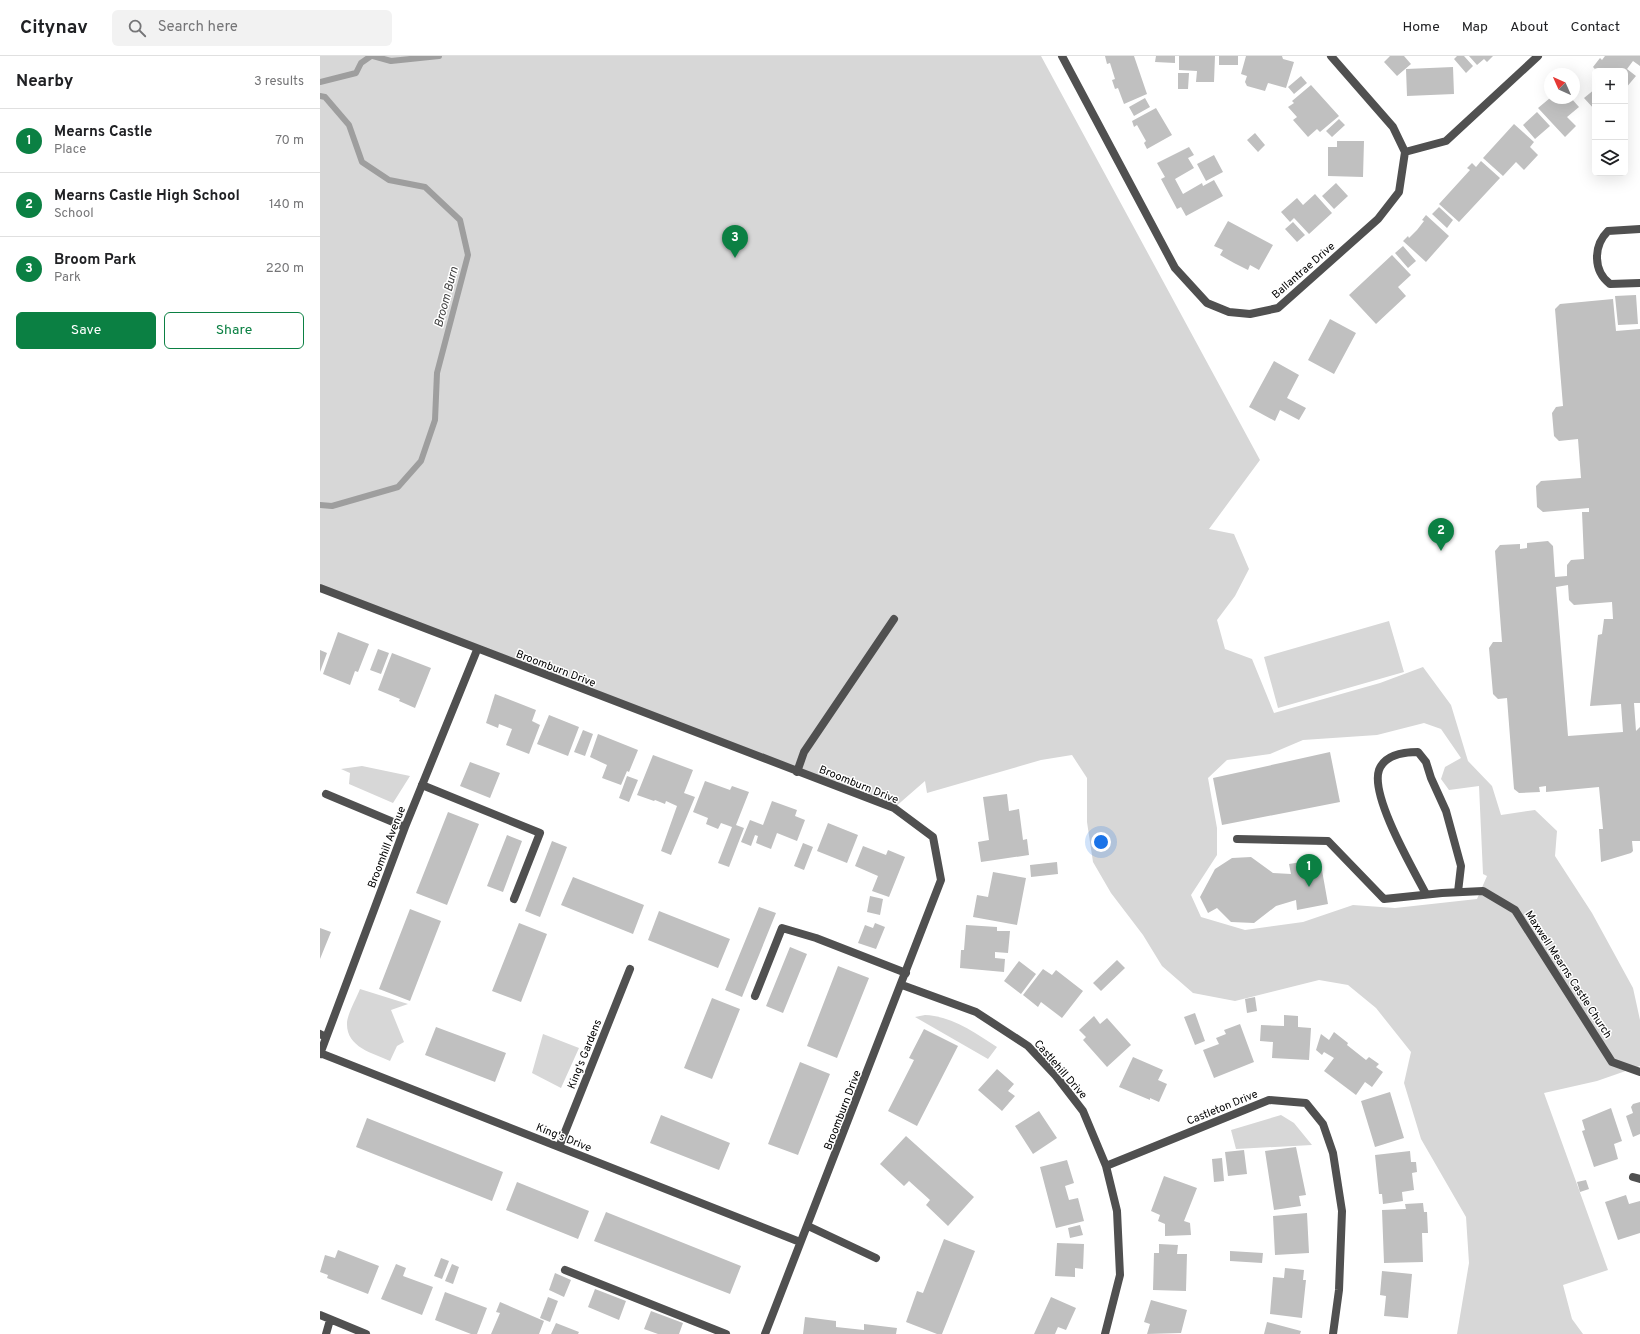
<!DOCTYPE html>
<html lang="en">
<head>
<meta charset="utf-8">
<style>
	body { margin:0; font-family:Overpass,sans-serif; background:#f2f2f2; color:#202124 }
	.controls { position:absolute; right:12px; top:12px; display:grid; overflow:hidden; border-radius:6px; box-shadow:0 4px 16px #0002 }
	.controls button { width:36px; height:36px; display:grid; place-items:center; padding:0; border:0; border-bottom:1px solid #e0e0e0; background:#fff; color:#202124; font:20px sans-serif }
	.compass { position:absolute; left:1224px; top:12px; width:36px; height:36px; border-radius:50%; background:#fff; box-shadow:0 4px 16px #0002; rotate:315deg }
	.you { position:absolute; left:781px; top:786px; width:14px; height:14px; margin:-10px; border:3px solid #fff; border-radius:50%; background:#1a73e8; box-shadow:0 0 0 6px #1a73e833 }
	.badge { display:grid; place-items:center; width:26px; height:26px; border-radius:50%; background:#0b8043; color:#fff; font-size:13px; font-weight:700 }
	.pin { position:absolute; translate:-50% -33px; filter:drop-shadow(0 1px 2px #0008) }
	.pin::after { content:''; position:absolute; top:21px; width:14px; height:12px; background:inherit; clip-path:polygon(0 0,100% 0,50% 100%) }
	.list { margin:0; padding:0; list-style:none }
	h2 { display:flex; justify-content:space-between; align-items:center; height:52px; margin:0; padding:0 16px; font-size:17px }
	h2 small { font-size:13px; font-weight:400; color:#757577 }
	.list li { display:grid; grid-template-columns:26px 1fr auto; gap:12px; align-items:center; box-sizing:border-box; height:64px; padding:0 16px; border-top:1px solid #e0e0e0 }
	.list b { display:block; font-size:15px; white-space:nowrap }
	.list p { margin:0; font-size:13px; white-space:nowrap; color:#757577 }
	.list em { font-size:13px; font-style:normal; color:#757577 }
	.actions { display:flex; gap:8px; padding:12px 16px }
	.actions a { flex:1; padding:9px 0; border:1px solid #0b8043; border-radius:6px; text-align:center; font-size:14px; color:#0b8043 }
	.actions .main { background:#0b8043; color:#fff }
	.icon { flex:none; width:22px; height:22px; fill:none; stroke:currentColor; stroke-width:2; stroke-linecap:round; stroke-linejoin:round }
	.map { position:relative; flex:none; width:1320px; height:1278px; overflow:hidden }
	header { display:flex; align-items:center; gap:24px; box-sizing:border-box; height:56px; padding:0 20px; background:#fff; border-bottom:1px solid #e0e0e0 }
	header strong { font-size:19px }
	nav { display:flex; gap:22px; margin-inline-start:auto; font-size:14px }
	.search { width:280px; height:36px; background:#f2f2f2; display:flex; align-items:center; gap:10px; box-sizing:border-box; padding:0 14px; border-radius:6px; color:#757577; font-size:15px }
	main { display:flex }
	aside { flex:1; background:#fff }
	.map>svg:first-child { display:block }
	.green { fill:#d7d7d7; fill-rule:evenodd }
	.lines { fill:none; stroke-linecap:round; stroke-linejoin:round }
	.stream { stroke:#9e9e9e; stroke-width:6 }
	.building { fill:#c0c0c0; fill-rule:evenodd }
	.service { stroke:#505050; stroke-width:8 }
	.minor { stroke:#505050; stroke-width:8 }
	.labels { text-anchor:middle; stroke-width:3; stroke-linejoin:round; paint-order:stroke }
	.street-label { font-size:11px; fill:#000; stroke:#fff }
	.water-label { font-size:12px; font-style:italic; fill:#3f3f3f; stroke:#fff }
</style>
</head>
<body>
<header>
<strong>Citynav</strong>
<div class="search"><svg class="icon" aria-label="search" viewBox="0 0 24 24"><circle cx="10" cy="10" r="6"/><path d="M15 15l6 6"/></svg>Search here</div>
<nav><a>Home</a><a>Map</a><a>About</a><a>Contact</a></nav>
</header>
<main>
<aside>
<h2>Nearby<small>3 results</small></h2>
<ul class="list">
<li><span class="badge">1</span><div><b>Mearns Castle</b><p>Place</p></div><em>70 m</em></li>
<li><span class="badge">2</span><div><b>Mearns Castle High School</b><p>School</p></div><em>140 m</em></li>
<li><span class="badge">3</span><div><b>Broom Park</b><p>Park</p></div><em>220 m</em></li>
</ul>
<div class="actions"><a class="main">Save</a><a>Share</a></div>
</aside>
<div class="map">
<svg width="1320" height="1278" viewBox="0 0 1320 1278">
	<rect width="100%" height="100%" fill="#fff"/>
	<path class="green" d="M0,0H721L940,404L889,473L914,478L929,513L915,540L897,564L905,593L932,603L954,657L1060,627L1103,611L1131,649L1148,705L1172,730L1181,759L1215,754L1237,775L1235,800L1272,857L1313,932L1320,964V1010L1277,1025L1224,1037L1288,1214L1243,1229L1252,1263L1263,1278H1137L1149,1207L1146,1161L1101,1083L1084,1027L1091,996L1056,952L1028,929L999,924L915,945L873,937L842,910L823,879L791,837L773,806L767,766V722L752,699L721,704L607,737L605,725L574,752L0,532ZM1104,667L1121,673L1141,702L1125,711L1121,723L1129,734L1159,730L1163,818L1167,820L1157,843L1075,852L1033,849L983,866L925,874L881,861L871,839L897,799V772L888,722L907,704L950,698L983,684L1057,679Z
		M1069,565L1084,616L958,652L944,601Z
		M42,710L90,720L73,747L29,728L30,717L21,713Z
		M40,933L88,948L71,954L84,986L77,990L70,1005C52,997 26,991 27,967C27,959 37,941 40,933Z
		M605,959C632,960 655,977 677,991L668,1003L595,961Z
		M223,978L259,992L241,1032L212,1017Z
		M961,1059L974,1067L992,1089L916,1093L911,1074Z"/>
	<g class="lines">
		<path class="stream" d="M53,0L71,5L119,0
			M0,26L36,17L41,7L51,0
			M0,40L5,41L29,69L42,106L69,124L105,131L140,164L148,199L117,317L115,364L101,405L78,431L12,450L0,449"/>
	</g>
	<path class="building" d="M785,0H814L827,38L804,48L798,32L795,33L792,24L795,23L790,7L787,8Z
		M836,0H855V7L835,6Z
		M859,0H895L894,26H876L877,15L859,14Z
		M899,0H918V9H899Z
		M926,0H962L963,3L974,6L966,32L948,27L945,35L927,30L925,26L927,20L921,18Z
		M1070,0H1084L1091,8L1077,20L1064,6Z
		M1137,0H1144L1153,10L1146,17L1134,3Z
		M1149,0H1173L1167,6L1164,3L1157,9Z
		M1285,0H1320V10L1313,5L1307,13L1316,20L1305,33V15H1275V18L1273,16L1275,13L1273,11L1280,2L1282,4Z
		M1133,11L1134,38L1087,40L1086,13Z
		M858,17H869L868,33H858Z
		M981,20L987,27L974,38L968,31Z
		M991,29L1019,60L1000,76L997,73L988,81L973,64L977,61L968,51L974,47L972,45Z
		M1275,33V54L1264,42Z
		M825,42L830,51L814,60L809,51Z
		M1230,42H1251L1259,51L1247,61L1256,70L1245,81L1218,52Z
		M836,52L852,79L827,93L824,87L826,85L817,69L814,71L812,65Z
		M1217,56L1230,70L1215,83L1203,69Z
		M1019,63L1025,69L1012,81L1006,75Z
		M1194,68L1214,86L1210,91L1218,99L1204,114L1196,106L1183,120L1163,102Z
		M935,77L945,89L938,96L927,84Z
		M1017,85H1044L1043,121L1008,120V91H1017Z
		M869,91L874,99L868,102L874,112L855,123L863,138L882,127L883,130L894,124L903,140L866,160L861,151L857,153L841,123L845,121L837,107Z
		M894,99L903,116L886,125L877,108Z
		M1161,105L1180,122L1139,166L1119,148L1150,114L1147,112L1152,107L1156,111Z
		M1016,127L1028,140L1014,153L1002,140Z
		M995,138L1012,157L989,178L974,162L970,166L961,156L977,142L983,149Z
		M1119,151L1133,164L1127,172L1112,158Z
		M1106,159L1129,180L1106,206L1083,185L1088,180L1089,182L1097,174L1104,165L1102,164Z
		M908,165L953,189L939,214L930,209L928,214L914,207L900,199L903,194L894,190Z
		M973,166L985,179L977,186L965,173Z
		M1083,190L1096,205L1088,212L1075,197Z
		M1072,199L1091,219L1078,231L1086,240L1056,268L1029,239Z
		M1316,239L1318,268L1298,269L1295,240Z
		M1293,243L1296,275L1320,273V647H1314L1316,675L1320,671V785H1312L1313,795L1311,797L1281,806L1279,773H1283L1279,731L1226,736V730L1219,731L1220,736L1199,737L1194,733L1187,642L1178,643L1173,638L1169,592L1173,586H1182L1175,495L1180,489L1200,488V493L1207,492V487L1228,485L1233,490L1235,521L1247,520V509L1251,504L1264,503L1262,456H1269V452L1223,456L1217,451L1216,430L1221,425L1261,422L1258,383L1239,385L1234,380L1232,357L1236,351L1243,350L1235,253L1240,248ZM1248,529L1249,544L1254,549L1292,546L1293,563H1284L1282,578L1278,579L1270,650L1301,648L1303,676L1248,680L1236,531Z
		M1010,263L1036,277L1014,318L988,304Z
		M954,305L979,319L967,342L986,352L979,364L960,354L955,365L929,351Z
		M18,576L49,588L38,616L35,615L30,629L3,618Z
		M58,593L69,597L61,618L50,614Z
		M0,594L7,597L0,616Z
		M72,597L111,612L95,652L79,645L80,643L58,634Z
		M175,638L216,654L212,665L220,669L209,698L186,689L192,673L179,668L178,672L166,667Z
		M229,659L259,671L248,700L217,688Z
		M263,674L273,678L265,700L254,696Z
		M278,678L318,694L309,716L307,715L301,729L282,722L287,709L270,701Z
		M1010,696L1020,746L902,769L893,722Z
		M333,699L373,714L364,737L375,741L351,799L341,795L357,750L346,745L345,748L335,744L334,745L317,739Z
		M150,706L180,717L170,742L140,730Z
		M307,720L318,724L309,746L299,742Z
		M385,725L410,734L412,730L429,736L416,769L424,772L409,811L398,807L412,771L401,767L398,773L386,768L388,762L373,756Z
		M687,738L689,755L699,753L703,784L707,783L709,799L661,806L658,786L669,784L663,741Z
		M452,745L477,754L475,760L485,764L477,785L457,777L451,793L436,787L438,780L435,779L431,790L421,786L430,764L443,769Z
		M128,756L159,768L127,849L96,837Z
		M508,767L538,779L527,807L497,795Z
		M187,779L202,785L183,836L167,830Z
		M232,785L247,791L220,861L205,855Z
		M483,787L493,791L484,814L474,810Z
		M543,790L566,799L568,794L585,801L569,841L552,835L558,820L535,810Z
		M931,801L953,817L971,818L969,808L1000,803L1008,848L977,854L976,844L956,850L934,867L911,866L897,852L888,857L880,841L895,813L912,802Z
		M737,806L738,818L711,821L710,809Z
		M673,816L706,822L697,869L653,861L657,839L668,841Z
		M253,821L324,849L313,878L241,849Z
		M550,840L563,843L560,859L547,856Z
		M439,851L456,857L422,941L405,934Z
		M90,853L121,865L90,945L59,933Z
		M339,855L410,883L398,912L328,884Z
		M199,867L227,878L201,946L172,935Z
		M555,867L565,871L556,893L538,887L545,869L553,872Z
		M646,869L677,871V875H690L688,897L675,896V902L685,903L684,916L640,912L641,894H644Z
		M0,872L11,876L0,903Z
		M470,891L487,898L463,957L446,950Z
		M797,904L805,912L781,935L773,927Z
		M699,905L716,918L701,938L684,925Z
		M518,910L549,922L517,1002L487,990Z
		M723,913L732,919L736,914L763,935L742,962L721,946L718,951L703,939Z
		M935,941L937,955L927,957L925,943Z
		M392,942L420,953L392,1023L364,1012Z
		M875,957L885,985L875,989L864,961Z
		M964,959L978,960V971L991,972L989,1004L952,1002L953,986L940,985L941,969L964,970Z
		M774,960L780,968L787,962L811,989L787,1011L763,984L766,981L759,974Z
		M920,968L934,1006L894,1022L883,994L899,988L896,982L906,978L904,974Z
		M116,971L186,997L175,1026L105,999Z
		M604,973L638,990L597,1070L568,1055L594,1004L589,1002Z
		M1014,976L1028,987L1027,989L1046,1004L1049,1001L1059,1008L1056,1011L1063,1016L1052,1031L1045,1026L1036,1039L1004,1015L1014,1002L1004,996L1002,999L996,994L1001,978L1009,984Z
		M813,1001L843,1014L838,1024L847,1028L839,1046L830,1042V1044L799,1031Z
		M480,1006L510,1018L478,1099L448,1088Z
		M677,1013L694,1028L688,1035L695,1040L682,1055L658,1034Z
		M1070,1036L1084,1082L1055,1091L1041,1045Z
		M1320,1046V1078L1313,1081L1306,1060L1313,1057L1311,1051L1313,1048Z
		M1291,1052L1302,1085L1294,1088L1298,1103L1274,1111L1262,1075L1265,1074L1262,1064Z
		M719,1055L737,1082L713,1098L695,1070Z
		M341,1059L410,1087L399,1114L330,1087Z
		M47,1062L183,1116L172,1145L36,1091Z
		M586,1080L654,1141L628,1170L606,1149L610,1144L589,1125L584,1130L560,1108Z
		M976,1091L986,1139L979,1140L981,1150L954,1154L945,1095Z
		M924,1094L927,1118L908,1120L905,1096Z
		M1090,1095L1091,1106H1096L1097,1116L1092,1117L1094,1134L1082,1136L1083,1145L1063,1148L1062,1138H1059L1055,1099Z
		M902,1102L904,1125L894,1126L892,1103Z
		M747,1104L754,1127L745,1130L749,1144L758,1142L764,1165L736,1172L720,1111Z
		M844,1120L877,1132L864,1165L870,1167L871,1179L845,1180V1168L838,1165L840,1159L831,1155Z
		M1266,1124L1269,1133L1260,1136L1257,1126Z
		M197,1126L269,1155L258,1183L186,1154Z
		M1306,1139L1309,1148L1320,1145V1177L1298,1184L1285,1146Z
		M1103,1147L1104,1156H1107L1108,1177H1102L1103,1206L1064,1207L1062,1154L1086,1153L1085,1148Z
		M286,1156L421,1210L410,1238L274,1185Z
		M987,1157L989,1197L955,1199L953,1160Z
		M760,1169L763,1179L750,1182L748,1172Z
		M624,1183L655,1195L622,1278H617L586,1266L597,1235L603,1237Z
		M737,1187L764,1188L763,1213L755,1212V1221L735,1220Z
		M839,1188L858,1189L857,1198H867L866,1235L833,1234L834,1197H839Z
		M18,1194L59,1210L48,1238L7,1222L8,1219L0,1216L5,1199L15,1202Z
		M910,1195L943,1197L942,1207L910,1205Z
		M121,1202L129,1205L122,1223L114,1220Z
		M76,1208L86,1212L83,1220L113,1231L102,1259L61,1243Z
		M132,1208L139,1211L133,1228L125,1225Z
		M965,1212L984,1214L983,1224H986L982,1262L950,1258L953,1221L964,1222Z
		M1062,1215L1092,1218L1088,1262L1064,1260L1066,1240L1060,1239Z
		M235,1217L251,1224L244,1241L229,1234Z
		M275,1233L306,1245L299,1264L268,1251Z
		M125,1236L167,1252L157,1278H151L115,1264Z
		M228,1241L238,1245L230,1266L220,1262Z
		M731,1241L756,1252L746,1274L738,1271L735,1278H714Z
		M831,1244L867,1254L861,1277L827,1278L830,1268L824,1266Z
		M180,1246L224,1265L219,1278H171L180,1257L176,1256Z
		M331,1255L363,1267L359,1278H338L324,1273Z
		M485,1261L516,1265V1271L544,1274V1268L577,1272L576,1278H483Z
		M947,1266L981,1275L980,1278H944Z
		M236,1267L259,1276L258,1278H231Z"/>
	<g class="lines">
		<path class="service" d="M1320,173L1288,175C1273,190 1273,215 1290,228L1320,227
			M477,716L484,696L574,563
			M102,729L220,777L194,843
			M1106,838C1093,813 1050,740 1059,714C1065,698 1084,696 1098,696L1106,706L1111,722L1126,755L1141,810L1138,836
			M435,940L462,872L496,882L586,917
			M0,978L6,981"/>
		<path class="minor" d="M742,0L855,212L887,247L909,256L930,258L958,252L1058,163L1079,136L1085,96L1126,85L1218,0
			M1011,0L1073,71L1085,96
			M0,532L574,752L613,781L621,824L445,1278
			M6,738L85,771
			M917,783L1008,785L1064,843L1122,837L1163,835L1195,854L1292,1006L1320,1016
			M582,929L656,956L708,990L736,1020L763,1055L786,1110L797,1155L800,1219L785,1278
			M0,997L480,1186
			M0,998L85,771L157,594
			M239,1091L310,913
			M786,1110L949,1044L986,1047L1003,1068L1013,1097L1022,1155L1019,1234L1013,1278
			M1313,1121L1320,1123
			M488,1170L556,1202
			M245,1214L406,1278
			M0,1259L46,1278
			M6,1278L10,1264"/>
	</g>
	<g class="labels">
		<g class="street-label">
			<text transform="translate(983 214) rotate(-41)" y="4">Ballantrae Drive</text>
			<text transform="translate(236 612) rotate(21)" y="4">Broomburn Drive</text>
			<text transform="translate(539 728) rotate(22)" y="4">Broomburn Drive</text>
			<text transform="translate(66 791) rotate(-69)" y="4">Broomhill Avenue</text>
			<text transform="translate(1249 918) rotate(57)" y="4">Maxwell Mearns Castle Church</text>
			<text transform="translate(264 998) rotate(-68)" y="4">King's Gardens</text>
			<text transform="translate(741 1013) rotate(49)" y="4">Castlehill Drive</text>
			<text transform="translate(902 1051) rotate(-22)" y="4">Castleton Drive</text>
			<text transform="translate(522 1054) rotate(-69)" y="4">Broomburn Drive</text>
			<text transform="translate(244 1081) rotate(22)" y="4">King's Drive</text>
		</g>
		<g class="water-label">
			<text transform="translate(126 241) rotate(-75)" y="4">Broom Burn</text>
		</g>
	</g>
</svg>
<div class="controls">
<button>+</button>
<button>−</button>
<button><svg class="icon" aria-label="layers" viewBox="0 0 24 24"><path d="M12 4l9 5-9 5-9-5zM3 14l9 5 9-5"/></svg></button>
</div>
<svg class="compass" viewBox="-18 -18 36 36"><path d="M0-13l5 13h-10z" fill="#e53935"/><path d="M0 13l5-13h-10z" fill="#757577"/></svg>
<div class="you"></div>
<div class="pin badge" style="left:989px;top:831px">1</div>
<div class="pin badge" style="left:1121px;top:495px">2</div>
<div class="pin badge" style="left:415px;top:202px">3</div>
</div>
</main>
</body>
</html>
